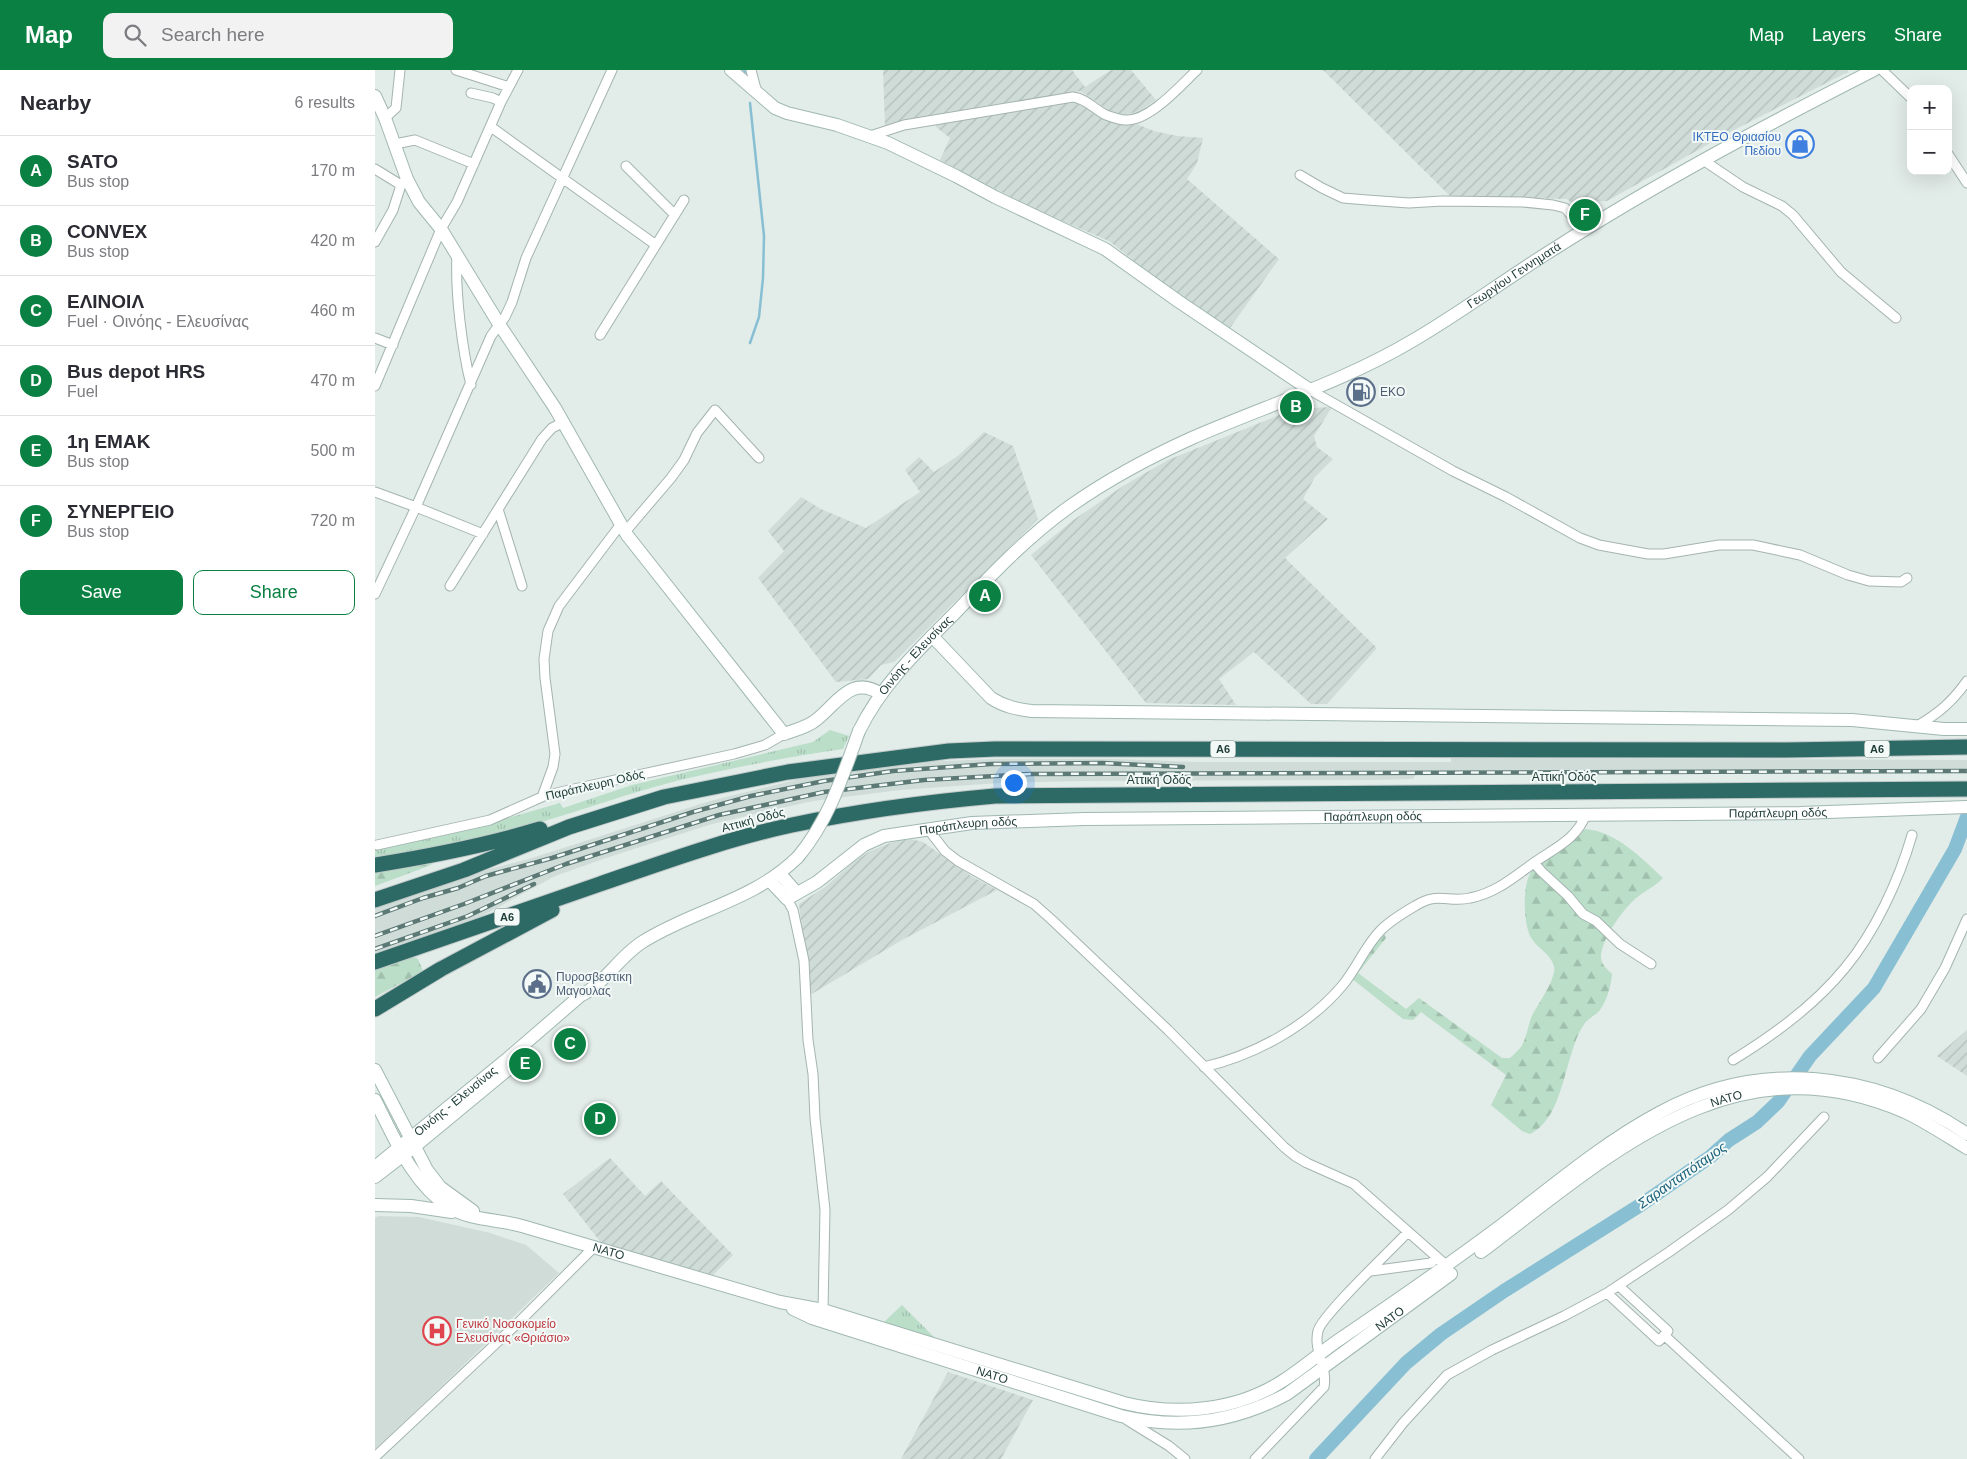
<!DOCTYPE html>
<html lang="en">
<head>
<meta charset="utf-8">
<style>
	body { margin:0; font-family:Helvetica,sans-serif; background:#f2f2f3; color:#2b2b33 }
	.controls { position:absolute; right:15px; top:15px; display:grid; overflow:hidden; border-radius:10px; box-shadow:0 5px 20px #0002 }
	.controls button { width:45px; height:45px; display:grid; place-items:center; padding:0; border:0; border-bottom:1px solid #e1e1e2; background:#fff; color:#2b2b33; font:25px sans-serif }
	.you { position:absolute; left:638px; top:712px; width:18px; height:18px; margin:-12px; border:4px solid #fff; border-radius:50%; background:#1a73e8; box-shadow:0 0 0 8px #1a73e833 }
	.badge { display:grid; place-items:center; width:32px; height:32px; border-radius:50%; background:#0b8043; color:#fff; font-size:16px; font-weight:700 }
	.pin { position:absolute; translate:-50% -50%; border:2px solid #fff; box-shadow:0 1px 5px #0006 }
	.list { margin:0; padding:0; list-style:none }
	h2 { display:flex; justify-content:space-between; align-items:center; height:65px; margin:0; padding:0 20px; font-size:21px }
	h2 small { font-size:16px; font-weight:400; color:#7c7c81 }
	.list li { display:grid; grid-template-columns:32px 1fr auto; gap:15px; align-items:center; box-sizing:border-box; height:70px; padding:0 20px; border-top:1px solid #e1e1e2 }
	.list b { display:block; font-size:19px; white-space:nowrap }
	.list p { margin:0; font-size:16px; white-space:nowrap; color:#7c7c81 }
	.list em { font-size:16px; font-style:normal; color:#7c7c81 }
	.actions { display:flex; gap:10px; padding:15px 20px }
	.actions a { flex:1; padding:11px 0; border:1px solid #0b8043; border-radius:10px; text-align:center; font-size:18px; color:#0b8043 }
	.actions .main { background:#0b8043; color:#fff }
	.icon { flex:none; width:28px; height:28px; fill:none; stroke:currentColor; stroke-width:2; stroke-linecap:round; stroke-linejoin:round }
	.map { position:relative; flex:none; width:1592px; height:1389px; overflow:hidden }
	header { display:flex; align-items:center; gap:30px; box-sizing:border-box; height:70px; padding:0 25px; background:#0b8043; color:#fff }
	header strong { font-size:24px }
	nav { display:flex; gap:28px; margin-inline-start:auto; font-size:18px }
	.search { width:350px; height:45px; background:#f2f2f3; display:flex; align-items:center; gap:12px; box-sizing:border-box; padding:0 18px; border-radius:10px; color:#7c7c81; font-size:19px }
	main { display:flex }
	aside { flex:1; background:#fff }
	.map>svg:first-child { display:block }
	.built { fill:#d0dcd8 }
	.industrial { fill:url(#industrial-furrows) }
	.grass { fill:url(#grass-tufts) }
	.forest { fill:url(#forest-firs) }
	.lines { fill:none; stroke-linecap:round; stroke-linejoin:round }
	.stream { stroke:#88bfd3; stroke-width:2.5 }
	.river { stroke:#88bfd3; stroke-width:14 }
	.street-casing { stroke:#a4b4b1; stroke-width:11 }
	.secondary-casing { stroke:#a0b8b2; stroke-width:14 }
	.highway-casing { stroke:#c1c9c8; stroke-width:17 }
	.street { stroke:#fff; stroke-width:9 }
	.secondary { stroke:#fff; stroke-width:12 }
	.highway { stroke:#2d6a65; stroke-width:15 }
	.rail-casing { stroke:#5c7975; stroke-width:4.5 }
	.rail { stroke:#f2f9f6; stroke-width:2.5; stroke-dasharray:8; stroke-linecap:butt }
	.secondary-bridge-casing { stroke:#a0b8b2; stroke-width:14; stroke-linecap:butt }
	.secondary-bridge { stroke:#fff; stroke-width:12 }
	.labels { text-anchor:middle; stroke-width:4; stroke-linejoin:round; paint-order:stroke }
	.shield { fill:#f2f9f6; stroke:#607672; stroke-width:1 }
	.shield-label { font-size:11px; font-weight:bold; fill:#213e39 }
	.shop-label { font-size:12px; fill:#366cbe; stroke:#f2f9f6; text-anchor:end }
	.street-label { font-size:12px; fill:#213e39; stroke:#f2f9f6 }
	.service-label { font-size:12px; fill:#4e5e75; stroke:#f2f9f6; text-anchor:start }
	.health-label { font-size:12px; fill:#be3a42; stroke:#f2f9f6; text-anchor:start }
	.water-label { font-size:14px; font-style:italic; fill:#1a607b; stroke:#f2f9f6 }
</style>
</head>
<body>
<header>
<strong>Map</strong>
<div class="search"><svg class="icon" aria-label="search" viewBox="0 0 24 24"><circle cx="10" cy="10" r="6"/><path d="M15 15l6 6"/></svg>Search here</div>
<nav><a>Map</a><a>Layers</a><a>Share</a></nav>
</header>
<main>
<aside>
<h2>Nearby<small>6 results</small></h2>
<ul class="list">
<li><span class="badge">A</span><div><b>SATO</b><p>Bus stop</p></div><em>170 m</em></li>
<li><span class="badge">B</span><div><b>CONVEX</b><p>Bus stop</p></div><em>420 m</em></li>
<li><span class="badge">C</span><div><b>ΕΛΙΝΟΙΛ</b><p>Fuel · Οινόης - Ελευσίνας</p></div><em>460 m</em></li>
<li><span class="badge">D</span><div><b>Bus depot HRS</b><p>Fuel</p></div><em>470 m</em></li>
<li><span class="badge">E</span><div><b>1η ΕΜΑΚ</b><p>Bus stop</p></div><em>500 m</em></li>
<li><span class="badge">F</span><div><b>ΣΥΝΕΡΓΕΙΟ</b><p>Bus stop</p></div><em>720 m</em></li>
</ul>
<div class="actions"><a class="main">Save</a><a>Share</a></div>
</aside>
<div class="map">
<svg width="1592" height="1389" viewBox="0 0 1592 1389">
	<defs>
		<pattern id="industrial-furrows" width="10" height="10" patternUnits="userSpaceOnUse" patternTransform="scale(1.25)"><rect width="10" height="10" fill="#d0dcd8"/><path d="M-1 1l2-2M0 10L10 0M9 11l2-2" fill="none" stroke="#b2beba"/></pattern>
		<pattern id="grass-tufts" width="24" height="20" patternUnits="userSpaceOnUse" patternTransform="scale(1.25)"><rect width="24" height="20" fill="#badec8"/><path d="M3 7l-1-3M5 7V3M7 7l1-3M15 17l-1-3M17 17v-4M19 17l1-3" fill="none" stroke="#a0c0ad"/></pattern>
		<pattern id="forest-firs" width="22" height="20" patternUnits="userSpaceOnUse" patternTransform="scale(1.25)"><rect width="22" height="20" fill="#badec8"/><path d="M5 1l3.5 6h-7zM16 11l3.5 6h-7z" fill="#a0c0ad"/></pattern>
	</defs>
	<rect width="100%" height="100%" fill="#e2ece9"/>
	<path class="built" d="M1076,688L1592,690V703L1041,704L1038,709L1000,710L708,711L624,713L525,720L438,731L388,742L337,754L234,787L180,806L96,852L0,889V838L107,801L154,789L335,731L437,706L547,692L619,689H736L822,692H1076Z
		M4,1146L44,1147L115,1163L151,1175L184,1203L0,1380V1148Z"/>
	<path class="industrial" d="M508,0H697L710,17L736,0H756L781,30L765,41L750,45L734,42L721,31L705,21L510,56Z
		M948,0H1472L1473,2L1357,61L1232,131L1197,133L1192,129L1075,126Z
		M703,24L731,42L779,61L802,66L828,68L822,93L812,109L904,189L855,258L761,196L757,189L734,171L657,138L565,90L575,68L561,57V48Z
		M957,337L939,366L942,377L958,389L940,407L928,429L953,449L910,488L1002,578L952,634H936L879,582L844,609L861,635L771,633L656,485L697,451L748,416L793,390L919,339Z
		M609,362L638,376L663,449L519,592L506,595L493,609L461,612L383,508L409,481L393,461L426,427L446,439L491,458L545,422L530,400L544,387L559,402L584,385Z
		M535,769L548,772L596,806L622,820L527,870L435,925L424,834L450,817L480,791L495,781L518,772Z
		M1592,960V1006L1562,986Z
		M235,1088L270,1126L286,1111L358,1185L338,1205L227,1174L188,1124Z
		M573,1302L658,1330L626,1389H526Z"/>
	<path class="grass" d="M455,660L474,666L468,679C414,687 359,697 305,710C253,723 203,742 152,756C102,770 51,779 0,789V779L4,777L98,758L185,733L188,738L257,715L438,672Z
		M527,1235L561,1269L508,1253Z"/>
	<path class="forest" d="M1210,759C1240,761 1267,788 1288,808C1281,816 1269,821 1260,829C1247,841 1228,867 1226,885C1225,894 1232,899 1237,904C1236,916 1232,930 1225,940C1221,945 1214,948 1210,953C1189,981 1191,1047 1155,1064L1147,1061L1116,1035L1131,1005L1046,942L1038,950L1028,949L976,908L1006,864H1009L1011,868L983,903L1031,939L1044,928L1127,988H1135C1139,984 1143,981 1146,977C1151,969 1153,957 1156,948C1162,935 1182,909 1179,896C1176,884 1163,879 1157,869C1148,856 1147,816 1156,802C1163,790 1197,767 1210,759Z
		M56,791L57,794L51,797L0,816V803Z
		M36,886L43,889L48,901L0,927V900Z"/>
	<g class="lines">
		<path class="stream" d="M369,0L370,2
			M375,33L389,166L388,208L384,247L375,273"/>
		<path class="river" d="M941,1389L1031,1293L1066,1264L1129,1221L1267,1134L1335,1087L1354,1070L1382,1052L1403,1032L1435,986L1499,918L1580,779L1592,747"/>
		<defs>
			<path id="street" d="M81,0L134,17
				M376,0L382,23
				M1507,0L1536,28
				M96,23L118,28L126,32
				M10,48L21,38L25,0
				M116,57L281,175
				M495,66L529,55L698,27C712,29 719,39 731,45C737,47 744,50 750,50C774,52 806,15 822,0
				M20,74L40,70L99,94
				M1573,84L1592,113
				M1328,90L1368,117L1407,136L1418,145L1466,202L1521,248
				M251,96L300,145
				M0,99L26,115
				M925,105L947,118L968,128L992,130L1034,133L1067,131L1148,132L1178,135L1190,138L1209,160
				M0,172L18,140L26,115L32,109
				M82,185C80,222 87,279 96,315
				M225,265L309,130
				M0,268L18,275
				M0,316L66,159L82,132L126,32L143,0
				M935,320L1078,401L1131,427L1205,468L1224,475L1273,484H1289L1344,475H1378L1425,485L1473,505L1494,511L1526,512L1532,508
				M0,422L41,437L108,464
				M123,439L147,516
				M250,462L296,408L309,390L322,363L340,340L384,388
				M75,516L167,369L177,358L189,352
				M0,524L41,437L116,266L130,247L137,232L151,188L237,0
				M1542,656C1564,643 1577,632 1592,611
				M167,727L178,697L180,684L170,608L169,589L173,561L184,536L246,454
				M553,759L570,781L583,791L659,834L677,850L793,960L909,1077L920,1086L932,1093L979,1114L1072,1196
				M2,775L115,750L169,726L190,721L359,684L390,675L409,664
				M1159,793L1167,802L1193,826L1208,844L1221,851L1245,874L1276,894
				M412,829L418,840L429,891L433,970L438,1004L440,1048L450,1140L448,1240
				M1503,988L1546,939L1570,898L1592,849
				M1358,990C1399,965 1439,936 1470,898C1500,862 1524,810 1537,765
				M829,997C880,985 933,956 967,916C982,898 990,876 1006,860C1016,850 1028,843 1040,836C1064,821 1072,833 1095,828C1121,823 1139,807 1160,792C1180,778 1202,769 1211,744
				M996,1201L1056,1193L1061,1188
				M1232,1223L1284,1271L1293,1261L1244,1216
				M1289,1265L1424,1389
				M752,1350L794,1376L810,1389
				M0,1387L146,1250L219,1177
				M880,1389L949,1317C953,1298 938,1280 943,1261C946,1246 1018,1178 1033,1162
				M1000,1389L1028,1353L1072,1305L1117,1280L1189,1246L1232,1223L1294,1182L1353,1140L1392,1107L1449,1047"/>
			<g id="secondary">
				<path d="M356,0L400,38L412,43L462,55L513,73L581,106L620,127L730,179L803,231L935,320"/>
				<path d="M0,26L10,48L32,109L44,132L66,159L124,254L180,338L252,465L409,664C420,660 433,657 441,650C462,634 476,604 506,624"/>
				<path d="M557,566L616,628C630,637 642,639 657,641L1477,650L1569,659H1592"/>
				<path id="s1" d="M484,661C507,614 545,578 581,542C616,505 652,467 694,437C732,410 775,387 817,368C890,336 968,312 1037,271C1087,242 1133,207 1182,177C1284,112 1391,55 1499,0"/>
				<path d="M405,804L422,823"/>
				<path id="s2" d="M395,811L412,829L442,812L489,775L509,766L597,753L709,749L1425,743L1592,737"/>
				<path d="M0,1000L52,1100L65,1117L98,1141"/>
				<path id="s3" d="M0,1030C19,1067 37,1113 74,1137C95,1151 124,1149 147,1156C233,1181 319,1207 405,1232L448,1240L749,1333C801,1346 860,1341 906,1312C928,1298 947,1281 968,1267C1024,1229 1079,1191 1132,1151C1181,1113 1230,1072 1284,1043C1385,988 1499,1001 1592,1064"/>
				<path id="s4" d="M0,1097L131,990L205,926C231,913 245,885 269,871C321,839 378,831 423,787"/>
				<path d="M0,1107L39,1077L142,992"/>
				<path d="M0,1135L36,1136L77,1142"/>
				<path id="s5" d="M1106,1182C1235,1085 1357,967 1530,1042C1551,1052 1572,1066 1592,1078"/>
				<path id="s6" d="M418,1239L437,1248L746,1346C804,1360 860,1352 912,1324L1076,1204"/>
			</g>
			<path id="highway" d="M0,795C56,786 112,775 165,759
				M0,830L89,800L194,757L289,727L413,702L574,681L620,679L1412,680L1592,677
				M0,892C75,866 150,840 225,814C289,792 352,769 417,755C484,741 552,732 620,726L1592,719
				M0,939L66,899L177,840"/>
		</defs>
		<use href="#street" class="street-casing"/>
		<use href="#secondary" class="secondary-casing"/>
		<use href="#highway" class="highway-casing"/>
		<use href="#street" class="street"/>
		<use href="#secondary" class="secondary"/>
		<use href="#highway" class="highway"/>
		<defs>
			<path id="rail" d="M0,846L48,828L83,818L111,806L177,788L318,742L376,726L449,711L518,701L616,694L727,693L808,697
				M0,866L89,834L191,794L344,745L449,722L549,710L655,704L1592,701
				M0,879L93,846L159,814"/>
		</defs>
		<use href="#rail" class="rail-casing"/>
		<use href="#rail" class="rail"/>
		<defs>
			<path id="secondary-bridge" d="M423,787C454,750 468,705 484,661"/>
		</defs>
		<use href="#secondary-bridge" class="secondary-bridge-casing"/>
		<use href="#secondary-bridge" class="secondary-bridge"/>
	</g>
	<defs>
		<symbol id="shop-ring" viewBox="-11 -11 22 22"><circle r="9.5" fill="#f2f9f6" stroke="#3f7fe0" stroke-width="1.5"/><path d="M-5-2.5h2.3a2.7 3.5 0 0 1 5.4 0H5L5.5 6h-11ZM-1.5-2.5h3a1.5 2.3 0 0 0-3 0Z" fill="#3f7fe0"/></symbol>
		<symbol id="fuel-ring" viewBox="-11 -11 22 22"><circle r="9.5" fill="#f2f9f6" stroke="#5c6f8a" stroke-width="1.5"/><path d="M-5.5-6h7V0h2V4h1.3V-2.5L3-4.5l.8-.8L6-3V5H2.5V1h-1V6h-7ZM-4.2-4.7v3.2H.2V-4.7Z" fill="#5c6f8a"/></symbol>
		<symbol id="civic-ring" viewBox="-11 -11 22 22"><circle r="9.5" fill="#f2f9f6" stroke="#5c6f8a" stroke-width="1.5"/><path d="M-.6-6.5H3V-4.5H.6V-3L4-1V1h2V6H-6V1h2V-1L-.6-3ZM-1.2 2.5V6h2.4V2.5Z" fill="#5c6f8a"/></symbol>
		<symbol id="hospital-ring" viewBox="-11 -11 22 22"><circle r="9.5" fill="#f2f9f6" stroke="#e0444e" stroke-width="1.5"/><path d="M-5-5h3v3.5h4V-5h3V5h-3V1.5h-4V5h-3Z" fill="#e0444e"/></symbol>
	</defs>
	<g fill-rule="evenodd">
		<use href="#shop-ring" x="1409" y="58" width="32" height="32"/>
		<use href="#fuel-ring" x="970" y="306" width="32" height="32"/>
		<use href="#civic-ring" x="146" y="898" width="32" height="32"/>
		<use href="#hospital-ring" x="46" y="1245" width="32" height="32"/>
	</g>
	<g class="labels">
		<g class="shield">
			<rect x="835.5" y="670.5" width="25" height="17" rx="4"/>
			<rect x="1489.5" y="670.5" width="25" height="17" rx="4"/>
			<rect x="119.5" y="838.5" width="25" height="17" rx="4"/>
		</g>
		<g class="shield-label">
			<text x="848" y="683">Α6</text>
			<text x="1502" y="683">Α6</text>
			<text x="132" y="851">Α6</text>
		</g>
		<g class="shop-label">
			<text x="1406" y="71">ΙΚΤΕΟ Θριασίου<tspan x="1406" dy="14">Πεδίου</tspan></text>
		</g>
		<g class="street-label">
			<text dy="4" stroke="none"><textPath href="#s1" startOffset="812">Γεωργίου Γεννηματά</textPath></text>
			<text dy="4" stroke="none"><textPath href="#s1" startOffset="95">Οινόης - Ελευσίνας</textPath></text>
			<text x="1189" y="711">Αττική Οδός</text>
			<text x="784" y="714">Αττική Οδός</text>
			<text transform="translate(220 715) rotate(-13)" y="4">Παράπλευρη Οδός</text>
			<text dy="4" stroke="none"><textPath href="#s2" startOffset="1036">Παράπλευρη οδός</textPath></text>
			<text dy="4" stroke="none"><textPath href="#s2" startOffset="631">Παράπλευρη οδός</textPath></text>
			<text transform="translate(378 750) rotate(-15)" y="4">Αττική Οδός</text>
			<text dy="4" stroke="none"><textPath href="#s2" startOffset="226">Παράπλευρη οδός</textPath></text>
			<text dy="4" stroke="none"><textPath href="#s5" startOffset="291">ΝΑΤΟ</textPath></text>
			<text dy="4" stroke="none"><textPath href="#s4" startOffset="104">Οινόης - Ελευσίνας</textPath></text>
			<text dy="4" stroke="none"><textPath href="#s3" startOffset="298">ΝΑΤΟ</textPath></text>
			<text dy="4" stroke="none"><textPath href="#s6" startOffset="644">ΝΑΤΟ</textPath></text>
			<text dy="4" stroke="none"><textPath href="#s6" startOffset="210">ΝΑΤΟ</textPath></text>
		</g>
		<g class="service-label">
			<text x="1005" y="326">EKO</text>
			<text x="181" y="911">Πυροσβεστικη<tspan x="181" dy="14">Μαγουλας</tspan></text>
		</g>
		<g class="health-label">
			<text x="81" y="1258">Γενικό Νοσοκομείο<tspan x="81" dy="14">Ελευσίνας «Θριάσιο»</tspan></text>
		</g>
		<g class="water-label">
			<text transform="translate(1307 1105) rotate(-35)" y="5">Σαρανταπόταμος</text>
		</g>
	</g>
</svg>
<div class="controls">
<button>+</button>
<button>−</button>
</div>
<div class="you"></div>
<div class="pin badge" style="left:610px;top:526px">A</div>
<div class="pin badge" style="left:921px;top:337px">B</div>
<div class="pin badge" style="left:195px;top:974px">C</div>
<div class="pin badge" style="left:225px;top:1049px">D</div>
<div class="pin badge" style="left:150px;top:994px">E</div>
<div class="pin badge" style="left:1210px;top:145px">F</div>
</div>
</main>
</body>
</html>
